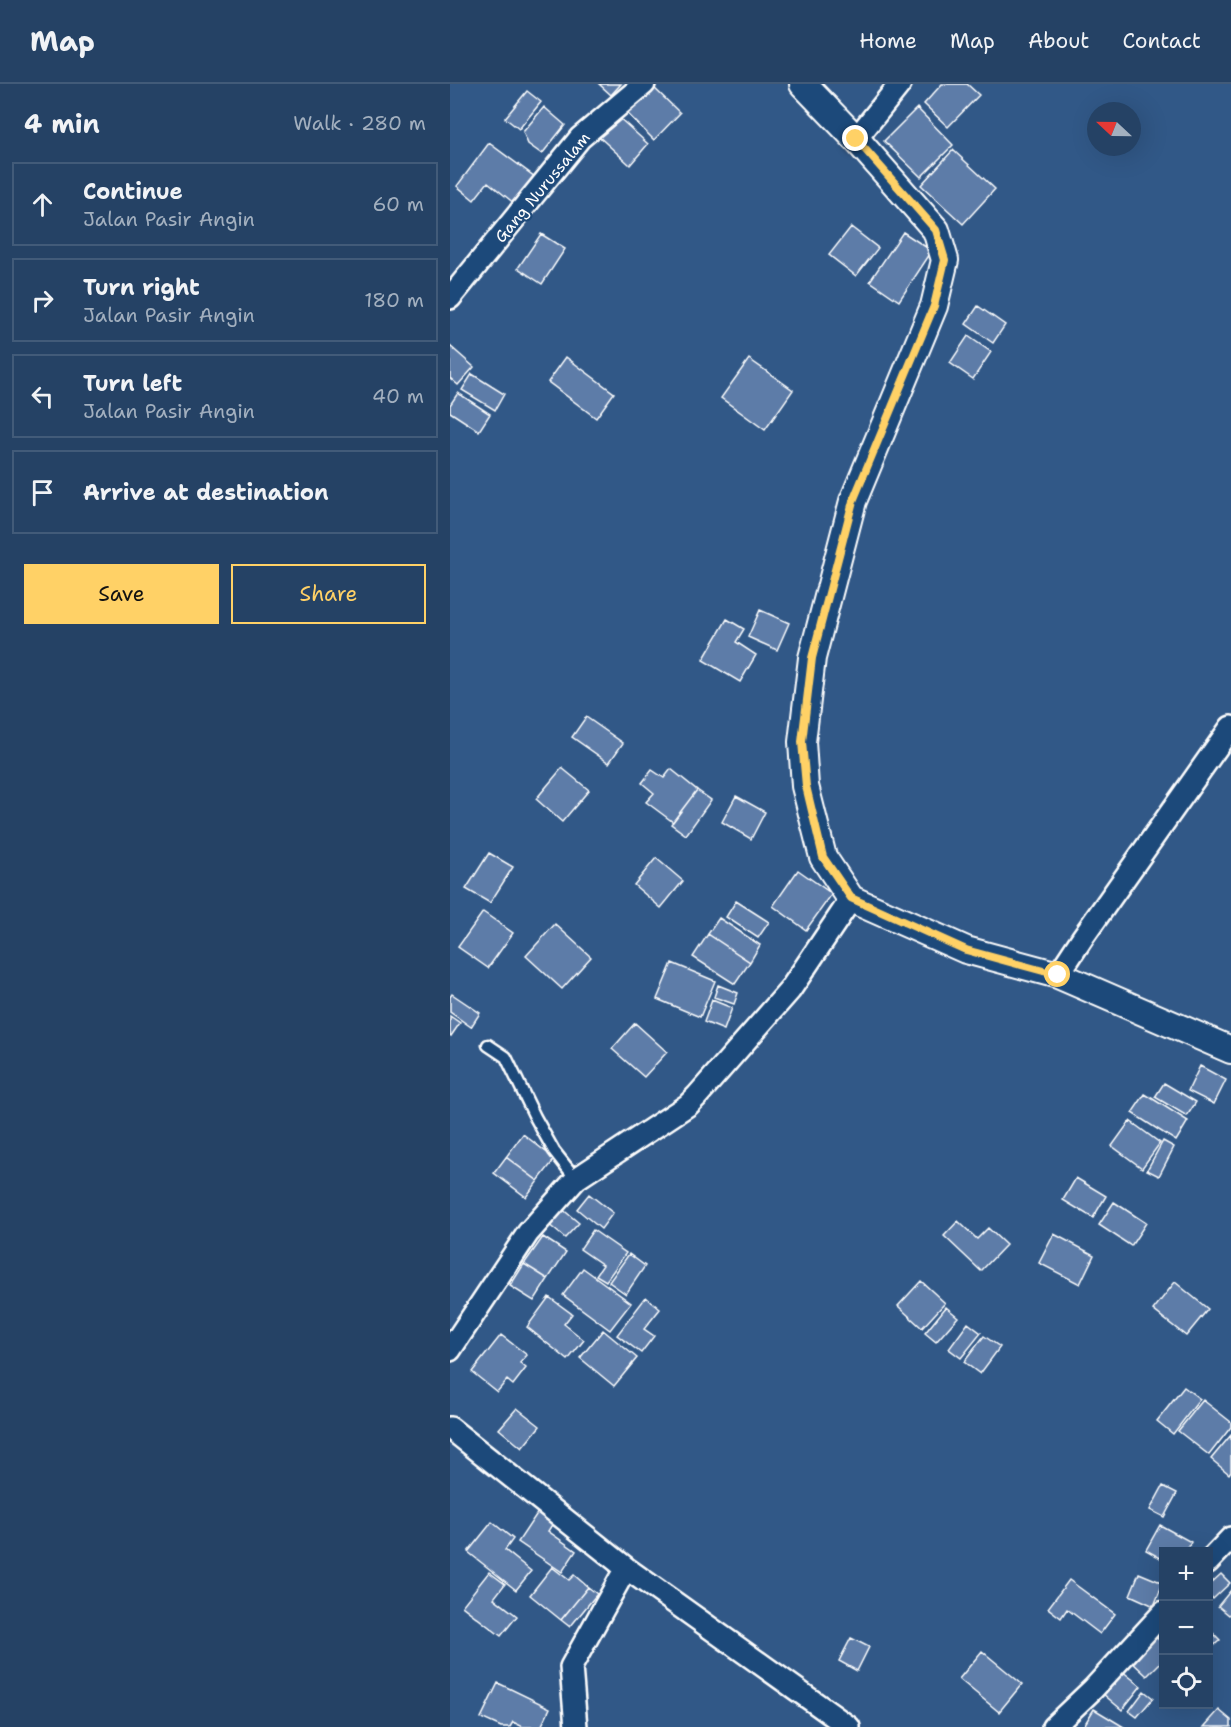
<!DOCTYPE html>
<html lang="en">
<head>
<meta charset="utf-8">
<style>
	body { margin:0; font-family:"Shantell Sans",sans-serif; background:#2d496b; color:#f1f3f6 }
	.controls { position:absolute; right:18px; bottom:18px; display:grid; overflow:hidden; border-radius:0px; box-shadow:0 6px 24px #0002 }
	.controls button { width:54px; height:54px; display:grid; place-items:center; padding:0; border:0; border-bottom:2px solid #425b79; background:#254265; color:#f1f3f6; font:30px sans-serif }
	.compass { position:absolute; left:637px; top:18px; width:54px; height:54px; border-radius:50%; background:#254265; box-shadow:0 6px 24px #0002; rotate:292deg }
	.stop { position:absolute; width:18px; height:18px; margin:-14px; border:4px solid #ffd166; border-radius:50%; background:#fff }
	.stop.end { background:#ffd166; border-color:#fff; box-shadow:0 2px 6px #0008 }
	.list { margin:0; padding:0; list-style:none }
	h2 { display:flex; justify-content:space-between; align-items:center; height:78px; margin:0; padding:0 24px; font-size:26px }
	h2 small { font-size:20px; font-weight:400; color:#a3b0bf }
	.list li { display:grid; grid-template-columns:39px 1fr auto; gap:18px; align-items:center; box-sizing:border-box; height:84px; margin:0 12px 12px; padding:0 12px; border:2px solid #425b79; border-radius:0px }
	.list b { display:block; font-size:22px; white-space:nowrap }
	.list p { margin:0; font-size:20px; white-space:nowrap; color:#a3b0bf }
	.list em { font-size:20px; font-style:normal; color:#a3b0bf }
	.actions { display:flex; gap:12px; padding:18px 24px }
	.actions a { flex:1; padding:14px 0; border:2px solid #ffd166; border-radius:0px; text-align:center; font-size:21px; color:#ffd166 }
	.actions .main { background:#ffd166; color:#111 }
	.icon { flex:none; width:33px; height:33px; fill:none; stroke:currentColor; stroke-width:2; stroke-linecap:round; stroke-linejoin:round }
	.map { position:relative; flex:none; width:781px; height:1643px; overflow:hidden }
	header { display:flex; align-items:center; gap:36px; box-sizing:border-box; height:84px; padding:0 30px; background:#254265; border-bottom:2px solid #425b79 }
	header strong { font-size:28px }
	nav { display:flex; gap:33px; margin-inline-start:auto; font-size:21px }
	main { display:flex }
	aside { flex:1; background:#254265 }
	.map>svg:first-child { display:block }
	.building { fill:#5d7ca8; stroke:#fff; stroke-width:1.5 }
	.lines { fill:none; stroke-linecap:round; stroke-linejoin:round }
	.service-casing { stroke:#fff; stroke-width:15 }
	.minor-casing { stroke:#fff; stroke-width:26 }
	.tertiary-casing { stroke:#fff; stroke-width:30 }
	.service { stroke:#1f4a7a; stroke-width:10 }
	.minor { stroke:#1f4a7a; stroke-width:21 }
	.tertiary { stroke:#1f4a7a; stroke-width:26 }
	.route { stroke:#ffd166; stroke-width:8 }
	.labels { text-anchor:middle; stroke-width:4.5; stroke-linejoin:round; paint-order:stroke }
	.street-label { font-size:16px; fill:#fff; stroke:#1f4a7a }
</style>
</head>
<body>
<header>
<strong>Map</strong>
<nav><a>Home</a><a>Map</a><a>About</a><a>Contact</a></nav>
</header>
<main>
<aside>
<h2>4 min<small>Walk · 280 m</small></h2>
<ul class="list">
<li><svg class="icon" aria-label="ahead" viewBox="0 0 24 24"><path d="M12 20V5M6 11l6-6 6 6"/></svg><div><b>Continue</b><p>Jalan Pasir Angin</p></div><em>60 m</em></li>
<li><svg class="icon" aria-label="right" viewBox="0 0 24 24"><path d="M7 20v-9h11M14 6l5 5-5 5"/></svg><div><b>Turn right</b><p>Jalan Pasir Angin</p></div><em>180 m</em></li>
<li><svg class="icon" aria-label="left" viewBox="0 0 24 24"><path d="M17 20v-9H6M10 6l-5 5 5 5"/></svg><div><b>Turn left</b><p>Jalan Pasir Angin</p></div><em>40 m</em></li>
<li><svg class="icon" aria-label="arrive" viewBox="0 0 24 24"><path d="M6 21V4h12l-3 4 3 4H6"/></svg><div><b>Arrive at destination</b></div></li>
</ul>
<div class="actions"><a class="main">Save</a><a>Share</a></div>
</aside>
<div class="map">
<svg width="781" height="1643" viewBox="0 0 781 1643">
	<rect width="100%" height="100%" fill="#315887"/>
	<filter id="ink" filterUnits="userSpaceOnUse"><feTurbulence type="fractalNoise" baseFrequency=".0167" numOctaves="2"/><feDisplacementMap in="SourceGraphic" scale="12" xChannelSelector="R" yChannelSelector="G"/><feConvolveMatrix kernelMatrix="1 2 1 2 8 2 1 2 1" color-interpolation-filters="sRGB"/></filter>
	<g filter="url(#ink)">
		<path class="building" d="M149,0H171L161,11Z
			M200,0L230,29L204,56L174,26Z
			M492,0H517L529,11L498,43L474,20Z
			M77,7L91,18L69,45L55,34Z
			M94,23L115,41L92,70L78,60L73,48Z
			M467,24L503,61L471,93L434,57Z
			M164,29L198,60L180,81L146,50Z
			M39,59L85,93L65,120L38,98L24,116L7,102Z
			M503,66L545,105L513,140L471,101Z
			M401,143L428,164L406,192L379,171Z
			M453,148L482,167L449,217L420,197Z
			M91,150L115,165L92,200L68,184Z
			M528,222L555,241L543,259L516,240Z
			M518,252L541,268L523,295L500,279Z
			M0,262L24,283L8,301L0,294Z
			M116,273L164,309L146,334L98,298Z
			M299,275L343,306L315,346L271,314Z
			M22,290L54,310L45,326L12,306Z
			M8,309L40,330L29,347L0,328V321Z
			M310,526L339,539L327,566L298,553Z
			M277,535L294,545L286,558L306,571L290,598L253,576Z
			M136,633L173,659L159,679L122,653Z
			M112,684L139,706L112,738L86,715Z
			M221,685L247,706L223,738L196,718L204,709L192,699L202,686L214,694Z
			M247,706L261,716L236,751L221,740Z
			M286,712L315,728L301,755L272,738Z
			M39,769L63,783L40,819L16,805Z
			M206,774L233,797L211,824L184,801Z
			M348,786L382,810L356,846L323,822Z
			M286,817L319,838L308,854L276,833Z
			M33,828L63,849L38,884L8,863Z
			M269,834L310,861L300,878L258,850Z
			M105,840L141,873L112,905L76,872Z
			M258,850L300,878L285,900L243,873Z
			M222,879L265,897L250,933L207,915Z
			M268,901L288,909L284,920L264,913Z
			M2,910L30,929L21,943L0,928V913Z
			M262,916L282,924L274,946L254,938Z
			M0,932L10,939L1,952L0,951Z
			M185,939L217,968L194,993L162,965Z
			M750,982L776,996L764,1020L738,1007Z
			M714,999L746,1018L737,1032L705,1013Z
			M695,1010L738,1037L726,1057L682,1029Z
			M680,1037L710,1059L692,1084L662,1062Z
			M73,1050L105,1075L88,1097L56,1073Z
			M713,1057L724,1063L709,1092L697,1086Z
			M56,1073L88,1097L76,1113L44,1089Z
			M626,1094L656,1112L643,1134L613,1116Z
			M139,1110L163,1129L151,1145L127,1125Z
			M664,1118L696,1139L681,1162L649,1141Z
			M111,1124L129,1139L115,1154L98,1140Z
			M508,1137L527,1155L538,1144L556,1161L531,1187L494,1152Z
			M143,1146L176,1169L156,1197L146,1191L153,1181L130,1165Z
			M604,1150L644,1171L630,1200L589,1179Z
			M93,1153L116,1168L98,1195L74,1180Z
			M179,1170L195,1182L176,1210L159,1198Z
			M74,1180L98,1195L84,1217L60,1202Z
			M133,1184L181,1219L160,1246L113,1211Z
			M471,1197L495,1219L472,1244L448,1222Z
			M725,1198L758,1225L736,1252L703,1226Z
			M99,1213L122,1230L114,1240L134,1256L118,1276L77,1243Z
			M196,1213L210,1225L194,1245L204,1252L191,1269L167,1251Z
			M496,1223L508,1233L486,1258L475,1249Z
			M518,1239L531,1249L511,1274L499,1265Z
			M153,1246L187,1274L164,1302L130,1274Z
			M51,1251L77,1271L70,1279L76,1284L63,1301L57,1296L47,1308L22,1288Z
			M534,1252L550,1263L530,1290L514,1278Z
			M734,1303L750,1315L723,1350L707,1337Z
			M753,1316L781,1338V1343L759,1371L728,1347Z
			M67,1324L90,1342L72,1364L49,1345Z
			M781,1351V1387L779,1390L761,1375Z
			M713,1402L727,1409L714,1433L700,1426Z
			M90,1425L105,1436L98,1447L126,1467L112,1488L68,1458Z
			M42,1438L63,1455L55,1466L81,1487L66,1506L18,1468Z
			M710,1441L741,1458L736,1468H714V1476L696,1466Z
			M102,1483L119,1496L124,1491L138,1503L111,1536L80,1511Z
			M39,1488L55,1500L44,1514L67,1532L51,1552L12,1522Z
			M689,1489L713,1499L704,1522L680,1511Z
			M771,1490L780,1499L763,1515L758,1509V1502Z
			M619,1496L665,1530L650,1550L617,1525L611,1534L598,1524Z
			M138,1503L147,1510L120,1543L111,1536Z
			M781,1506V1529L779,1531L768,1522Z
			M758,1544L770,1556L758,1567Z
			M706,1553L714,1561V1575L697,1592L682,1578Z
			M401,1554L419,1563L407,1587L389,1577Z
			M532,1567L572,1600L549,1628L509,1595Z
			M672,1587L691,1602L672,1626L653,1610Z
			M48,1599L100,1624L91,1643H73L63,1638L60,1643H51L31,1634Z
			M694,1607L703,1614L687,1633L679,1627Z
			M644,1625L674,1643H633Z
			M769,1626L781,1636V1643H754Z"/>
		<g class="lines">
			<defs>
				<path id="service" d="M38,961L56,973L85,1033L104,1067L126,1095"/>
				<path id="minor" d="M406,55L450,0
					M0,214L130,54L194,0
					M608,891L633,853L781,643
					M0,1266L78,1149L126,1095L238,1021L247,1012L340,906L401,815
					M0,1344L176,1484L399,1643
					M758,1478L781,1454
					M126,1643L121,1583L176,1484
					M603,1643L643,1605L714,1528"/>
				<path id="tertiary" d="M353,0L406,55L486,146L495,176L484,222L403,417L362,574L352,658L355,702L373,773L401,815L516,866L608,891L781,966"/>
			</defs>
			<use href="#service" class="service-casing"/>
			<use href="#minor" class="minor-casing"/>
			<use href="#tertiary" class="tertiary-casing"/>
			<use href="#service" class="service"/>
			<use href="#minor" class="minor"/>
			<use href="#tertiary" class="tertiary"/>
		</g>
	</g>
	<g class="lines" filter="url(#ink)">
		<path class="route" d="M406,55L486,146L495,176L484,222L403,417L362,574L352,658L356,702L373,773L401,814L516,866L608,891"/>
	</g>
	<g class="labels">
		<g class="street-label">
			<text transform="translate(92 103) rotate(-50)" y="6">Gang Nurussalam</text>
		</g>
	</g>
</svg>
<div class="controls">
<button>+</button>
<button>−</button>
<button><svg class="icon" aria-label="locate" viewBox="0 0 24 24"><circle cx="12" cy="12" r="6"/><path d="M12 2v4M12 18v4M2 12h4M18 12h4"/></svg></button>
</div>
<svg class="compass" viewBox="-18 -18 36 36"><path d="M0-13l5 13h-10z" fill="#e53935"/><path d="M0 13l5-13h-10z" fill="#a3b0bf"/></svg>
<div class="stop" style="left:608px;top:891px"></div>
<div class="stop end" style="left:406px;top:55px"></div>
</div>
</main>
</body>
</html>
